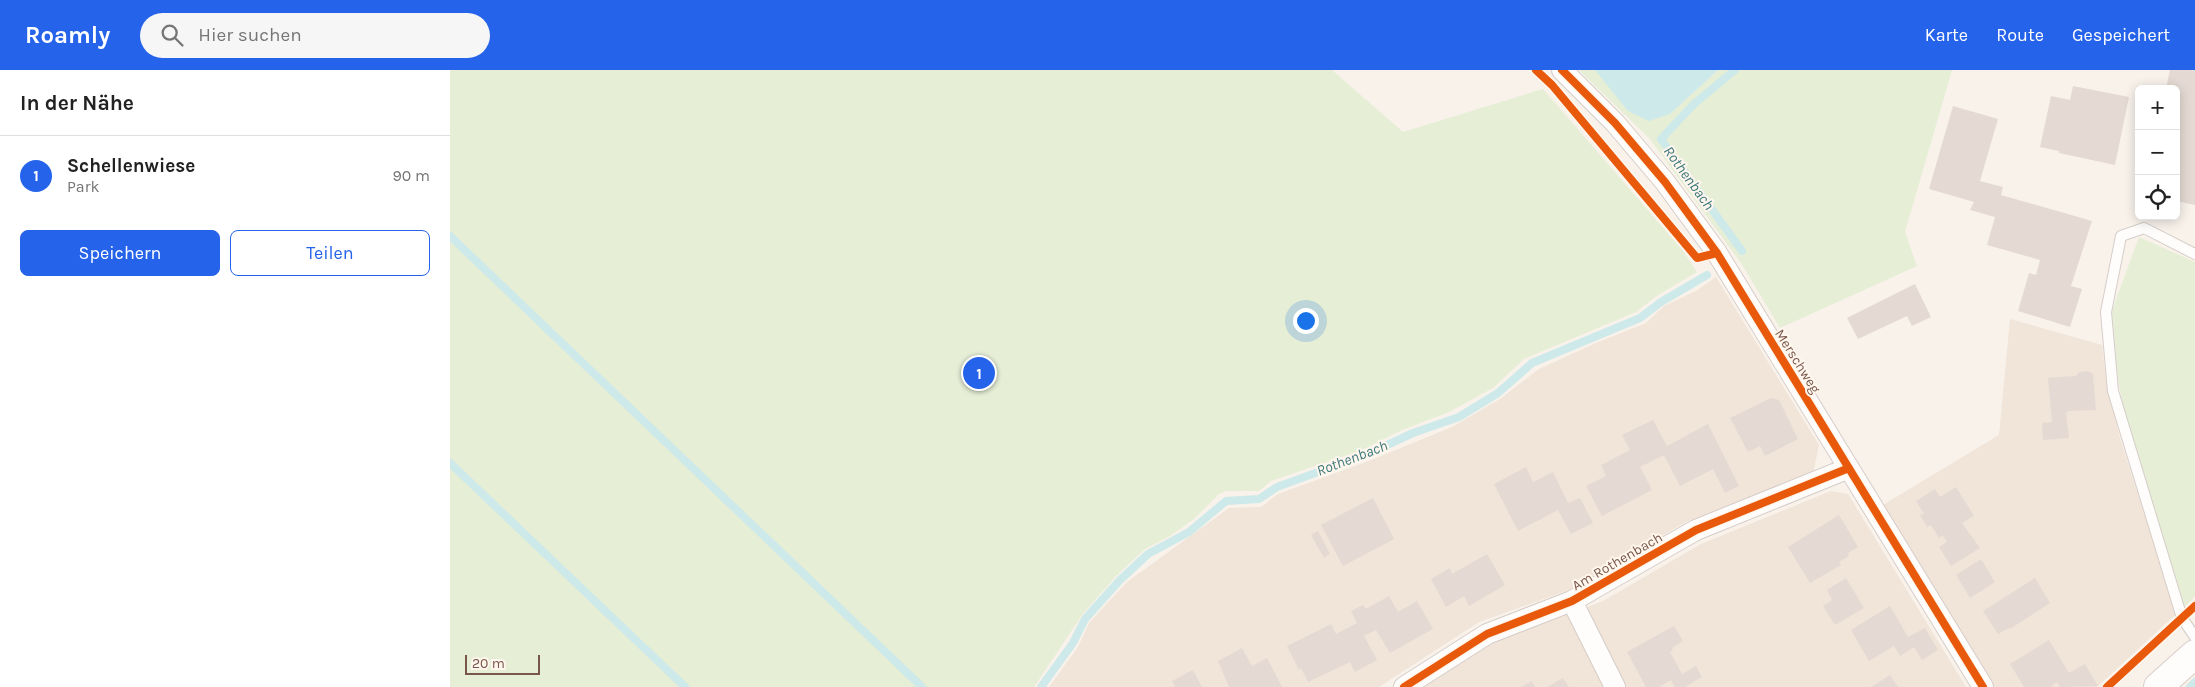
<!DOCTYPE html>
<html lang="de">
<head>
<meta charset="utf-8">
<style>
	body { margin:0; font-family:Karla,sans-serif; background:#f6f6f6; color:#222 }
	.controls { position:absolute; right:15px; top:15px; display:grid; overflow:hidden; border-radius:8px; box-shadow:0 2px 12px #0003 }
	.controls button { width:45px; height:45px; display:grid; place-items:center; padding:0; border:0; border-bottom:1px solid #e0e0e0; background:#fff; color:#222; font:25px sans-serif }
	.scale { position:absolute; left:15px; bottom:12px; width:75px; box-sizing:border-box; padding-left:5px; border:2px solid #78564a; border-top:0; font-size:14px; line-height:18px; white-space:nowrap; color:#78564a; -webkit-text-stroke:4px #fff7ed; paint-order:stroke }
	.you { position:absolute; left:855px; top:250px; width:18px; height:18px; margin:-12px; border:4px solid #fff; border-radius:50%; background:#1a73e8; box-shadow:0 0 0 8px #1a73e833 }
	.badge { display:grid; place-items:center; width:32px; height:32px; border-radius:50%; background:#2563eb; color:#fff; font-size:16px; font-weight:700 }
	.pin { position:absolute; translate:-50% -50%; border:2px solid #fff; box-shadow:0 1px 5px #0006 }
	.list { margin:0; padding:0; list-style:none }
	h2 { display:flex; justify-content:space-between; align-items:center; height:65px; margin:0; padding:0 20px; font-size:21px }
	h2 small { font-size:16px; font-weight:400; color:#767676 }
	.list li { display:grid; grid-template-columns:32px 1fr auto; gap:15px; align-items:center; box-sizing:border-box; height:80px; padding:0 20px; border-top:1px solid #e0e0e0 }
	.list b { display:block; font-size:19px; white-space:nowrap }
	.list p { margin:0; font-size:16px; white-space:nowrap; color:#767676 }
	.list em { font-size:16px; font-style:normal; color:#767676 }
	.actions { display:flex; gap:10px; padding:15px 20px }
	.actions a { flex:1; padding:11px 0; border:1px solid #2563eb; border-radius:8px; text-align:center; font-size:18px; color:#2563eb }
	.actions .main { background:#2563eb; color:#fff }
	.icon { flex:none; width:28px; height:28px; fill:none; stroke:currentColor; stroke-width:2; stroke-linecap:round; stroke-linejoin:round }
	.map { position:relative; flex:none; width:1745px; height:617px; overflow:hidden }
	header { display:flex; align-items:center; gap:30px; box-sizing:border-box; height:70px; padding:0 25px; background:#2563eb; color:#fff }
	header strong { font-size:24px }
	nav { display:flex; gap:28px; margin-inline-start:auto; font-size:18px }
	.search { width:350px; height:45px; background:#f6f6f6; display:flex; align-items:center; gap:12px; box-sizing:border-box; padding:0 18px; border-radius:28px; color:#767676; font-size:19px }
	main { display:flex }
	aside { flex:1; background:#fff }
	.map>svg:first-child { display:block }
	.residential { fill:#f1e4d8 }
	.green { fill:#e6eed6 }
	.water { fill:#cde9e9 }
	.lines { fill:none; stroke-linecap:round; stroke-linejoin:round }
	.stream { stroke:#cde9e9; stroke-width:8 }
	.building { fill:#e4dad3 }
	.lane-casing { stroke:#d6cdc8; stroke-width:12 }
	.street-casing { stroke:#d6cdc8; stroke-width:22 }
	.secondary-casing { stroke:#d8cdc8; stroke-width:30 }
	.lane { stroke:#fefdfc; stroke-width:10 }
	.street { stroke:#fefdfc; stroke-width:20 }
	.secondary { stroke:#fefdfc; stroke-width:28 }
	.cycleway-casing { stroke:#fff7ed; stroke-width:11 }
	.cycleway { stroke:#e8590c; stroke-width:8 }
	.labels { text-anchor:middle; stroke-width:4; stroke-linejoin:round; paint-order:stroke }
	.street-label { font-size:14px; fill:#78564a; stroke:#fff7ed }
	.water-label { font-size:15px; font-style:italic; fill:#3c787d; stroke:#fff7ed }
</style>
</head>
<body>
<header>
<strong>Roamly</strong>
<div class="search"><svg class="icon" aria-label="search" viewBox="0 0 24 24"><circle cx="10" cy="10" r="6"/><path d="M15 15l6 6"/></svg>Hier suchen</div>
<nav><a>Karte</a><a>Route</a><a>Gespeichert</a></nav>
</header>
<main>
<aside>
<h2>In der Nähe<small></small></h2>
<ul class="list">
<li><span class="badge">1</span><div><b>Schellenwiese</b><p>Park</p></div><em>90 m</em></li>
</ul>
<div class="actions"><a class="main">Speichern</a><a>Teilen</a></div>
</aside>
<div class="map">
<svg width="1745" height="617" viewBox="0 0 1745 617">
	<rect width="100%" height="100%" fill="#f8f2eb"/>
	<path class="residential" d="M1266,207L1369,375L1363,404L1236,452L1119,520L1029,552L929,617H599L628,577L639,553L677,512L779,438L811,437L828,424L919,391L1002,357L1050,329L1089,299L1146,273L1196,253L1214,236L1246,221Z
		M1560,249L1652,275L1657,318L1670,368L1726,544L1647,617H1544L1433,435L1549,365Z
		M1381,421L1398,424L1516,617H974L1043,573L1153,531L1251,474Z"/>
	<path class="green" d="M0,0H882L953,62L1093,19L1234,182L1247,202L1208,225L1186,242L1074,289L1043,318L999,342L950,361L912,380L821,411L809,421H776L769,424L744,449L720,466L695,479L666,506L632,545L584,617H0Z
		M1129,0H1145L1220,44L1268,0H1502L1455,162L1467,196L1330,258L1291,193L1199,68Z
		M1689,167L1745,192V527L1734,537L1674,345L1666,295L1661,243Z"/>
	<path class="water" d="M1145,0H1268L1220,44L1199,51L1178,41Z"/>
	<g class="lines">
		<path class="stream" d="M1285,0L1244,34L1211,69L1292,181
			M0,166L472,617
			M0,393L235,617
			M591,617L623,573L635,549L670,510L698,484L739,462L776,431L809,429L827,417L920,383L963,363L1009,347L1048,323L1082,293L1190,248L1211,232L1257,205
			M1740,617L1745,612"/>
	</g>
	<path class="building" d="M1720,0H1745V135L1726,131V19H1716Z
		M1623,16L1679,27L1665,95L1609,83V81L1590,77L1601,26L1620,30Z
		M1503,36L1548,49L1530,111L1553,117L1551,125L1642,151L1621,216L1632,219L1620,257L1568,241L1579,203L1586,205L1590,190L1537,175L1545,147L1520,140L1524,132L1479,119Z
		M1465,214L1481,247L1462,256L1457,246L1408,269L1397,248Z
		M1638,301L1643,304L1646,340L1619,341L1616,343L1619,368L1593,370L1592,353L1602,352L1598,308L1626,306L1629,302Z
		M1321,328L1329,330L1348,369L1315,386L1310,376L1298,382L1280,348Z
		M1203,350L1217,376L1258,354L1289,416L1275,423L1263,399L1230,416L1214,385L1190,397L1202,420L1152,446L1136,416L1156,406L1151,395L1180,380L1172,365Z
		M1076,397L1083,412L1103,402L1118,433L1130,428L1143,453L1121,464L1108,440L1068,461L1044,414Z
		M1506,417L1524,446L1512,453L1530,478L1501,496L1489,477L1497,472L1493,465L1489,468L1481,455L1477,457L1470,445L1474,444L1466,431L1485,419L1490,427Z
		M923,428L944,469L893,496L871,455Z
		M1389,445L1408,477L1398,483L1399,486L1389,492L1391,495L1360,513L1338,477Z
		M868,461L880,484L874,488L861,465Z
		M1037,484L1055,515L1019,536L1014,526L996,537L981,509L1000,498L1002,504Z
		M1531,489L1545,512L1520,528L1506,505Z
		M1396,508L1414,538L1385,555L1373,536L1382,530L1377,520Z
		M1585,508L1600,533L1560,559L1559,558L1548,564L1533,541Z
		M939,526L948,542L967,531L983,559L940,583L926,560L914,566L927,590L905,602L900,592L858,612L851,598L849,600L837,576L881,554L886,564L907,553L901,541L913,535L916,539Z
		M1440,536L1458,567L1475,558L1488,580L1472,590L1464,577L1450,586L1444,576L1419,591L1401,560Z
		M1224,556L1233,571L1222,578L1223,580L1220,582L1232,604L1246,596L1252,607L1235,617H1225L1221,610L1209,617H1196L1177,582Z
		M1599,570L1619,603L1635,594L1648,616L1610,617L1607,612L1600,617H1574L1560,594Z
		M792,578L802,596L817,588L832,617H779L768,591Z
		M743,600L752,617H725L722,611Z
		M1440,605L1448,617H1421Z
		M1113,608L1119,617H1097Z
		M1082,611L1085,617H1071Z"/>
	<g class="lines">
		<defs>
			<path id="lane" d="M1745,184L1694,158L1671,166L1656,242L1663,321L1732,548L1745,567"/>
			<path id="street" d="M1112,0L1165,53L1215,112L1267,183L1533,617
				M1122,531L1165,617
				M954,617L1037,564L1122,531L1246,460L1399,398"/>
			<path id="secondary" d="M1708,617L1745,584"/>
		</defs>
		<use href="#lane" class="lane-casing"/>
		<use href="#street" class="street-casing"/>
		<use href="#secondary" class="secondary-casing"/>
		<use href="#lane" class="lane"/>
		<use href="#street" class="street"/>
		<use href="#secondary" class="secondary"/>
		<defs>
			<path id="cycleway" d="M1086,0L1102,15L1247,188L1267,183
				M1112,0L1165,53L1215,112L1267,183L1533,617
				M954,617L1037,564L1122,531L1246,460L1399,398
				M1657,617L1745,536"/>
		</defs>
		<use href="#cycleway" class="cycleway-casing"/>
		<use href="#cycleway" class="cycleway"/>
	</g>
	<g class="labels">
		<g class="street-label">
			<text transform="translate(1348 291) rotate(58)" y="5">Merschweg</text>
			<text transform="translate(1167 491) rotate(-30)" y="5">Am Rothenbach</text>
		</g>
		<g class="water-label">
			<text transform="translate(1239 108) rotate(54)" y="5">Rothenbach</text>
			<text transform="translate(902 388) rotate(-21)" y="5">Rothenbach</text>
		</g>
	</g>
</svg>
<div class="controls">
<button>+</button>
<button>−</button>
<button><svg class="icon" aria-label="locate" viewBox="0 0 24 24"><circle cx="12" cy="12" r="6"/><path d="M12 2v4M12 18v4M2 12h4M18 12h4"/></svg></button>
</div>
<div class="scale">20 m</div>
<div class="you"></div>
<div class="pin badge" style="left:529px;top:303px">1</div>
</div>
</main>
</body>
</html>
